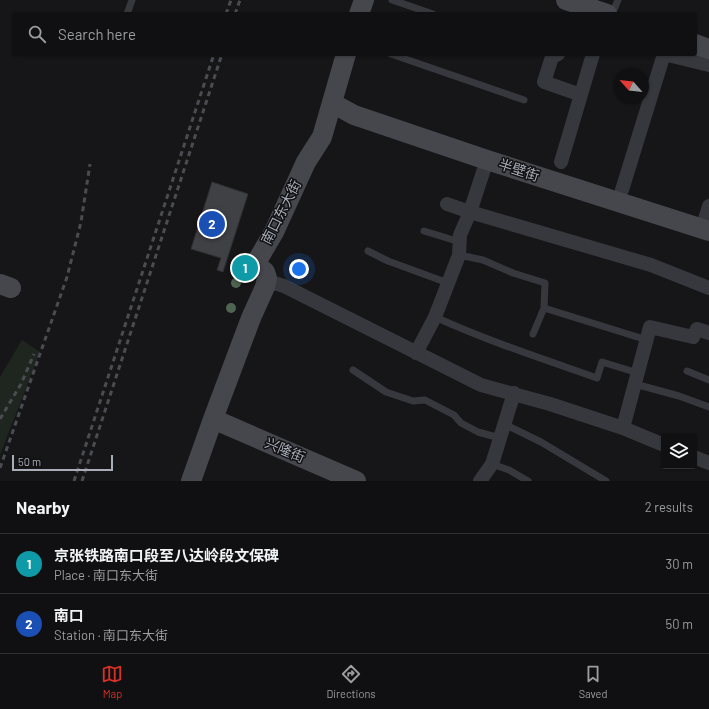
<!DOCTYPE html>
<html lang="en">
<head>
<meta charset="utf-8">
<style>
	body { margin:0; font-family:Barlow,"Noto Sans SC",sans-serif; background:#19191b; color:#f1f3f6 }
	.controls { position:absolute; right:12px; bottom:12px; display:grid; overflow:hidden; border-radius:4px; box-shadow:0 1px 3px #0004 }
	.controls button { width:36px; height:36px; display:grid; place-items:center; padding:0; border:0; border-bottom:1px solid #303032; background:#101012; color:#f1f3f6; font:20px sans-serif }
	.compass { position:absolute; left:613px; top:68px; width:36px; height:36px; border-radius:50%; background:#101012; box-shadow:0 1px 3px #0004; rotate:297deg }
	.scale { position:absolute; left:12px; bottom:10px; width:101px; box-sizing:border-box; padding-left:4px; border:2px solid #a8adb8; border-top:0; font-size:11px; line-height:14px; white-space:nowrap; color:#a8adb8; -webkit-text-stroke:3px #111113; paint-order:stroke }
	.you { position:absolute; left:299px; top:269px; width:14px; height:14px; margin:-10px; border:3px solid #fff; border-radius:50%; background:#1a73e8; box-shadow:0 0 0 6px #1a73e833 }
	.badge { display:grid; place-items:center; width:26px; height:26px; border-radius:50%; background:#d93025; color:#fff; font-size:13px; font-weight:700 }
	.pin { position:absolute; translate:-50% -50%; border:2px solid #fff; box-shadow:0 1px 4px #0006 }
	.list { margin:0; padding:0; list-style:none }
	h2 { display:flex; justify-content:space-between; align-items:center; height:52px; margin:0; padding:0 16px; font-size:17px }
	h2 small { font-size:13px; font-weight:400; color:#9c9d9f }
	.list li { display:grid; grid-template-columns:26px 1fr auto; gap:12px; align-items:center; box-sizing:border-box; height:60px; padding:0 16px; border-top:1px solid #303032 }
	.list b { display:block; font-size:15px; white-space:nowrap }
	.list p { margin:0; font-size:13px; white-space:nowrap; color:#9c9d9f }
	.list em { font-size:13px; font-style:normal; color:#9c9d9f }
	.icon { flex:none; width:22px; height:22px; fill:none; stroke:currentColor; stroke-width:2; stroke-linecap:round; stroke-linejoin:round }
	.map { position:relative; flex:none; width:709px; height:481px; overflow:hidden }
	.search { position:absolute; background:#101012; box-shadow:0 1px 3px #0004; left:12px; right:12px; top:12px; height:44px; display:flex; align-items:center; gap:10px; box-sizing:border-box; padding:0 14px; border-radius:4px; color:#9c9d9f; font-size:15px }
	.sheet { height:172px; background:#101012 }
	nav { display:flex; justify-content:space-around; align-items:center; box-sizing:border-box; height:56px; border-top:1px solid #303032; background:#101012; font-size:11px; color:#9c9d9f }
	nav a { display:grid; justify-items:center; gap:2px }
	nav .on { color:#d93025 }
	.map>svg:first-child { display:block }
	.green { fill:#1e261f }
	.building { fill:#404145; stroke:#303034 }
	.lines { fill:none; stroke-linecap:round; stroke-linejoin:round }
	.lane { stroke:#37383d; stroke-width:7 }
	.street { stroke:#37383d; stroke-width:14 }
	.secondary { stroke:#45474d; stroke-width:20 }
	.rail { stroke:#4a4c52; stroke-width:3; stroke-dasharray:5 4; stroke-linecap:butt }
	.tree { fill:#506452 }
	.labels { text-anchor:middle; stroke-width:3; stroke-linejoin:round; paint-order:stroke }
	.street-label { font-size:14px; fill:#a8adb8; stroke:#111113 }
</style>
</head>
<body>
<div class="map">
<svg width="709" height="481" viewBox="0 0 709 481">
	<rect width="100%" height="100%" fill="#161618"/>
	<path class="green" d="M22,340L40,352L0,455V377Z"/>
	<path class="building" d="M212,182L248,194L223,272L217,270L221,258L191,249Z"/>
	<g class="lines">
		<path class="lane" d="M392,0L433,14
			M127,14L132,0
			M612,14L618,0
			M391,54L524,100
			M424,231L460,242
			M368,251L388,261L448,283
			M459,255L483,260L513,273L545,283L544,308L533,334
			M544,308L647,340
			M435,317C488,341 543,359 597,378L602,362L638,373
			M353,370L386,392L413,401L425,400L454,415L461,423L478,432L500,438
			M687,371L709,380
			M635,384L679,396L709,407
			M504,424L541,442L606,481
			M492,464L509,470L528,481"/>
		<path class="street" d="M558,54L552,57L544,82L581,95
			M664,54L709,65
			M561,162L593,54
			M622,190L664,54
			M447,204L470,212L651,265L709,288
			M705,219L709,206
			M265,287L274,283L284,286L481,385L550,404L623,428L664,445
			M416,353L435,317L459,255L460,235L470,212L487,160
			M623,428L650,327L693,337L697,329L709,333
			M694,457L709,463
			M480,481L492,464L514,393"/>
		<path class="secondary" d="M566,0L607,14
			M359,14L364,0
			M695,44L709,49
			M332,103L354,115L487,160L709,231
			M0,284L11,288
			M213,419L356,481
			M191,481L213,419L251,318L265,287L267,278L265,272L259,267L257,261L274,232L306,162L322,137L346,54"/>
		<path class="rail" d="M226,14L231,0
			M235,14L240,0
			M0,419L21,384L34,354
			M0,468L67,277L81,222L90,164
			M74,481L214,54
			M82,481L222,54"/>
	</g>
	<g class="tree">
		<circle cx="236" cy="283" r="5"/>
		<circle cx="231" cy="308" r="5"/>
	</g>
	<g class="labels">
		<g class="street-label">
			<text transform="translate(519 170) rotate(18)" y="5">半壁街</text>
			<text transform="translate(281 212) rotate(-63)" y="5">南口东大街</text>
			<text transform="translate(285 450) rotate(23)" y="5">兴隆街</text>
		</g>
	</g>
</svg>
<div class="controls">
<button><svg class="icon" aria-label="layers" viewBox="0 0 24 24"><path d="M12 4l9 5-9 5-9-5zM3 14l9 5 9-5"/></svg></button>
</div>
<svg class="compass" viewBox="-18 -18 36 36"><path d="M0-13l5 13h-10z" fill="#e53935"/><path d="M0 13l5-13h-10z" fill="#9c9d9f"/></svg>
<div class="scale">50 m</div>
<div class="you"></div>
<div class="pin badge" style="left:245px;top:268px;background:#0f9aa8">1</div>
<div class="pin badge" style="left:212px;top:224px;background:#1a4fb4">2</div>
<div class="search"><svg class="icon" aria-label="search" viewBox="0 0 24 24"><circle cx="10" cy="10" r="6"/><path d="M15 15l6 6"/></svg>Search here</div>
</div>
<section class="sheet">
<h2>Nearby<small>2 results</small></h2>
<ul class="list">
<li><span class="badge" style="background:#0f9aa8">1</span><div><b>京张铁路南口段至八达岭段文保碑</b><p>Place · 南口东大街</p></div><em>30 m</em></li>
<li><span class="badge" style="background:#1a4fb4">2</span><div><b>南口</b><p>Station · 南口东大街</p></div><em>50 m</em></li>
</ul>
</section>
<nav>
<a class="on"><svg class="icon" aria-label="map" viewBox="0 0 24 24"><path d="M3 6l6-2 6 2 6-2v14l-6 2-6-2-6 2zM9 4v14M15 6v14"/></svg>Map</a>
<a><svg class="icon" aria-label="directions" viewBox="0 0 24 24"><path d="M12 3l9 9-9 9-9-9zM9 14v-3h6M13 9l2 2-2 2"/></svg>Directions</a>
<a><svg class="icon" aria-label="saved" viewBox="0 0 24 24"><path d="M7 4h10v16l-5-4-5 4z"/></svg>Saved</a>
</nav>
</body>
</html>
